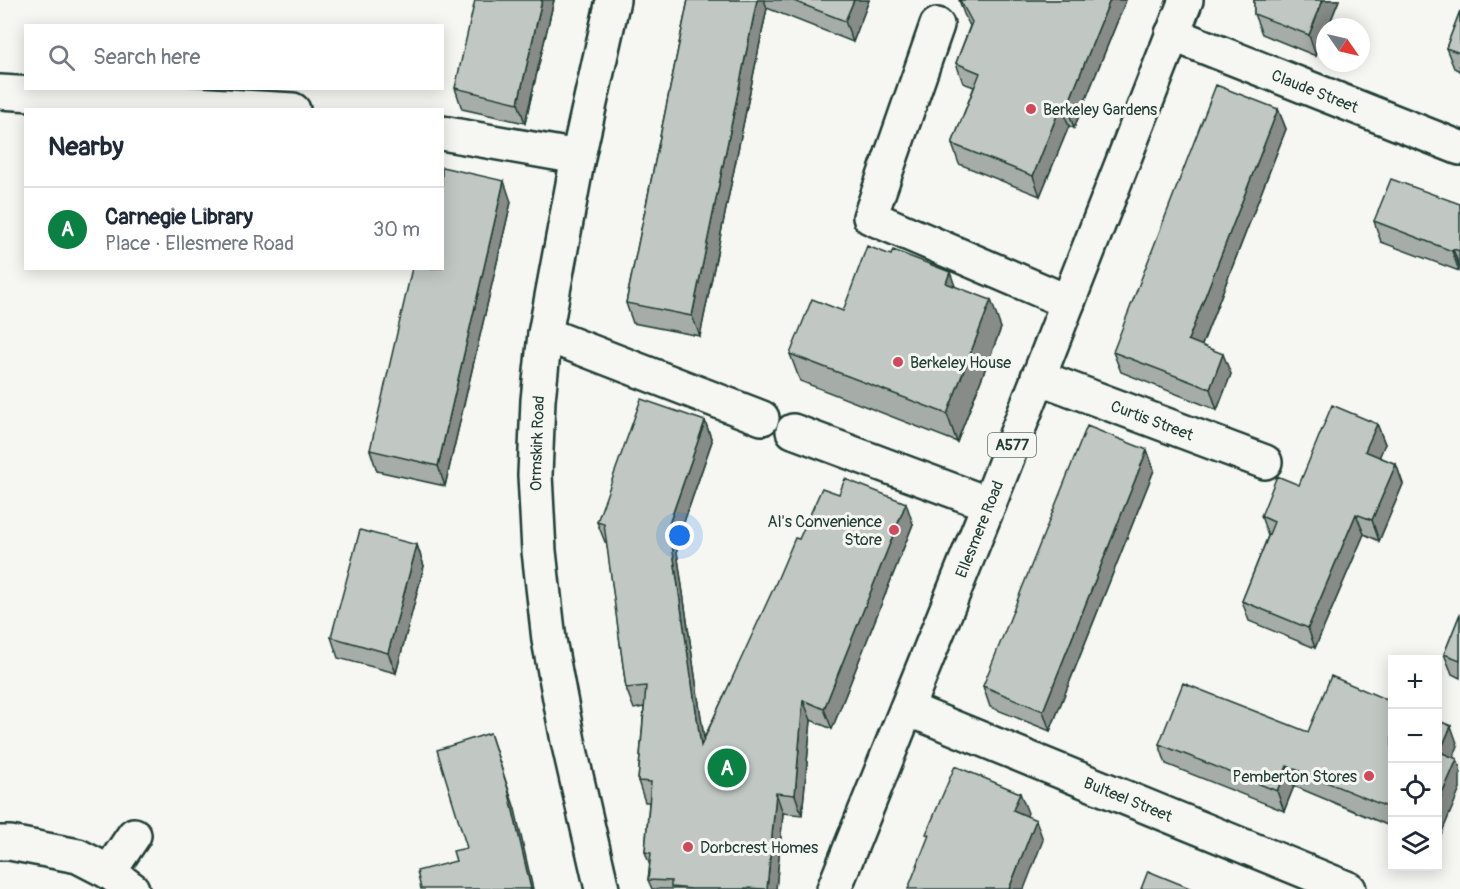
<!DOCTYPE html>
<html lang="en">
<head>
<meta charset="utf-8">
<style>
	body { margin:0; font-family:Pangolin,sans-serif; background:#f2f2f3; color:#1f2937 }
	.controls { position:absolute; right:18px; bottom:18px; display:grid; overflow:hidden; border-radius:0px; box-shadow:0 3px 15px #0003 }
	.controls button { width:54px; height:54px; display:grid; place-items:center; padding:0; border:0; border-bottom:2px solid #e0e1e3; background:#fff; color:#1f2937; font:30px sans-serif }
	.compass { position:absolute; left:1316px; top:18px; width:54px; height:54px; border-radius:50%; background:#fff; box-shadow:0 3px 15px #0003; rotate:124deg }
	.you { position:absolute; left:680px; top:536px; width:21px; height:21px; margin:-15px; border:4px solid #fff; border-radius:50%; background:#1a73e8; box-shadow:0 0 0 9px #1a73e833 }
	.badge { display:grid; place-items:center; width:39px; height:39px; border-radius:50%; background:#0b8043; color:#fff; font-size:20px; font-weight:700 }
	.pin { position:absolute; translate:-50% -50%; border:3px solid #fff; box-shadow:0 2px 6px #0006 }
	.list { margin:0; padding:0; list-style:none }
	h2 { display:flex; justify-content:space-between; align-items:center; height:78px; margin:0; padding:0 24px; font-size:26px }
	h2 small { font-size:20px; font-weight:400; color:#747a83 }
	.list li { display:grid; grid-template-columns:39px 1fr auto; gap:18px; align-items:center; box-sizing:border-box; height:84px; padding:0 24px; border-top:2px solid #e0e1e3 }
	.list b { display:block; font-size:22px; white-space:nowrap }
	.list p { margin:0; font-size:20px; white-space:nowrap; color:#747a83 }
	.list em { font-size:20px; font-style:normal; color:#747a83 }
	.icon { flex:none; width:33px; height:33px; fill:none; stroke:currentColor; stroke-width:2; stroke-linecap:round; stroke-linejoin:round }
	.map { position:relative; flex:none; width:1460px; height:889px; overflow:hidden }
	.search { position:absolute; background:#fff; box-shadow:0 3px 15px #0003; left:24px; top:24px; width:420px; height:66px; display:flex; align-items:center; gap:15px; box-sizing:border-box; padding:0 21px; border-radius:0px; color:#747a83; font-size:22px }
	.panel { position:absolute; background:#fff; box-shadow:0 3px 15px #0003; left:24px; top:108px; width:420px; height:162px; border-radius:0px }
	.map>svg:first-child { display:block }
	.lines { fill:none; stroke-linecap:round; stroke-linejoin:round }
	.street-casing { stroke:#1f3d34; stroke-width:38 }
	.highway-casing { stroke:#1f3d34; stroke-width:38 }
	.street { stroke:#f6f6f2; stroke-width:33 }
	.highway { stroke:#f6f6f2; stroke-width:33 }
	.wall { fill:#a6aca8; stroke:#1f3d34; stroke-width:1.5 }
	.shaded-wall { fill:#878c88; stroke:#1f3d34; stroke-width:1.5 }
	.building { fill:#c1c8c3; stroke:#1f3d34; stroke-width:1.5 }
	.poi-dot { fill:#d1495b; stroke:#f6f6f2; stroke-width:2 }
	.labels { text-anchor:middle; stroke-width:6; stroke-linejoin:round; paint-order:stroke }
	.shield { fill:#f6f6f2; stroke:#60746d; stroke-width:1.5 }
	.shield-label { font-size:15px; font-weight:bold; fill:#1f3d34 }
	.street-label { font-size:16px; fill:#1f3d34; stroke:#f6f6f2 }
	.poi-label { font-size:16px; fill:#1f3d34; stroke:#f6f6f2; text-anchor:start }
</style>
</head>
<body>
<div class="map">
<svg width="1460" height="889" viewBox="0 0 1460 889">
	<rect width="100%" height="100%" fill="#f6f6f2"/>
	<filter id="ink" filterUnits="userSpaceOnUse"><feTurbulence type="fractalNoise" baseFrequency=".0167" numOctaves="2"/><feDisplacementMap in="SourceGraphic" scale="12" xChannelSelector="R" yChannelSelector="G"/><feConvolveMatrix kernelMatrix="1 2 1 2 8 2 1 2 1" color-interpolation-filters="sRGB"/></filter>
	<g filter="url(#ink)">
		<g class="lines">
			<defs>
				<g id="street">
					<path d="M937,25L870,217L1068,302"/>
					<path id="s1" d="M1172,34L1460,148"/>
					<path d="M0,92L293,110"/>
					<path d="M442,133L578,157"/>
					<path d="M545,334L762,418"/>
					<path id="s2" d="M1038,377L1265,462"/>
					<path d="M793,431L989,504"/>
					<path id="s3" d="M908,709L1349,889"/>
					<path d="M0,843H10L78,856L109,872"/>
					<path d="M132,889L109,872L134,835"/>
				</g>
				<g id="highway">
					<path id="s4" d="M602,889L568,741L549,640L539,551L535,475L538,400L545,334L578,157L613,0"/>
					<path id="s5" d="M834,889L989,504L1186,0"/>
				</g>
			</defs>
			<use href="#street" class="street-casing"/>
			<use href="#highway" class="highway-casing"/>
			<use href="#street" class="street"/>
			<use href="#highway" class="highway"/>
		</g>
		<path class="wall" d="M554,0L525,123L462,109L455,88Z
			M688,0H869L853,42L767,8L700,336L633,323L626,303Z
			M959,0H1126L1074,128L1069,126L1040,196L959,164L952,144L974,87L963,83L956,63L970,26L964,14Z
			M1254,0H1339L1328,27H1325L1316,56L1262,34L1254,14Z
			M1460,11V71L1454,68L1446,48Z
			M1278,109L1286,129L1202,345L1231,374L1217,410L1121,372L1113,352Z
			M511,202L445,486L377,471L370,450Z
			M1460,204L1459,271L1381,242L1374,221Z
			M955,287L1001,328L957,442L800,381L790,354L843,311Z
			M705,421L712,441L676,545L704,738L799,539L913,524L832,729L811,720L802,815L783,813L776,889H652L648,880L650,866L645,852L649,802H645L638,781L644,707L634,709L626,688L607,543L605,542L597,522Z
			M1377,424L1385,444L1379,457L1396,464L1403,484L1379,541L1364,534L1315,648L1249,621L1242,601L1268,536L1261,516L1299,485Z
			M1147,450L1154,470L1050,731L990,707L983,686Z
			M417,545L424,566L396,673L338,658L331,637Z
			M1460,614V678L1452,674L1444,654Z
			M1392,702V827L1294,786L1284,811L1166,764L1159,744L1308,732Z"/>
		<path class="shaded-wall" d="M542,0H554L525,123L518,103Z
			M757,0H764L767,8L700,336L692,316Z
			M854,0H869L853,42L845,21Z
			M1110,0H1126L1074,128L1067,107Z
			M1323,0H1339L1328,27H1325V34L1316,56L1309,35Z
			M1061,105L1069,126L1040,196L1033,176Z
			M1278,109L1286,129L1196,360L1188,340Z
			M504,181L511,202L445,486L438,466Z
			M1453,249L1460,268L1459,271L1452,251Z
			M950,272L960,300L946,283Z
			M991,300L1001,328L957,442L947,414Z
			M1223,354L1231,374L1217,410L1210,389Z
			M705,421L712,441L676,545L708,766L701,746L669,524Z
			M1377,424L1385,444L1373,472L1365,451Z
			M1147,450L1154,470L1050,731L1043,711Z
			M1396,464L1403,484L1379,541L1372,520Z
			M906,503L913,524L832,729L824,709Z
			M1356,514L1364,534L1315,648L1308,628Z
			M417,545L424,566L396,673L388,653Z
			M803,700L811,720L802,815L795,795Z
			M1451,726L1458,746L1447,772L1440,752Z
			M490,733L515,809L533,889H531Z
			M1457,759L1460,768V789L1437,844V806Z
			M1287,766L1294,786L1284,811L1277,791Z
			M776,793L783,813L776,889H767Z
			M1020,793L1028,813L1020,831L1013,810Z
			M1036,820L1043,840L1024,889H1009Z"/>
		<path class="building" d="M475,0H542L518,103L455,88Z
			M688,0H757L692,316L626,303Z
			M791,0H854L845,21Z
			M960,0H1110L1067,107L1061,105L1033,176L952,144L980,73L956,63L972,22Z
			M1254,0H1323L1309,35L1254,14Z
			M1460,11V53L1446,48Z
			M1216,85L1278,109L1188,340L1223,354L1210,389L1113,352Z
			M442,167L504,181L438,466L370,450L412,268H442Z
			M1391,179L1460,204V251L1453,249L1452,251L1374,221Z
			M867,246L891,255L893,250L950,272L946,283L991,300L947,414L790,354L812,299L843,311Z
			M641,399L705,421L669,524L701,746L775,585L795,538L799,539L822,488L839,494L845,479L906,503L824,709L803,700L795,795L776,793L767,889L745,888V889H692L671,887V881L648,880L651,853L645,852L651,782L638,781L646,686L626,688L604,524L597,522Z
			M1332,405L1377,424L1365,451L1396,464L1372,520L1356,514L1308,628L1242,601L1274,522L1261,516L1277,476L1299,485Z
			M1087,426L1147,450L1043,711L983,686Z
			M360,530L417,545L388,653L331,637Z
			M1460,614V660L1444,654Z
			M1331,676L1392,702V809L1287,766L1277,791L1159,744L1183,683L1308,732Z
			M1437,720L1451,726L1440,752L1457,759L1437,806Z
			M490,733L508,789L531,889H421L417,871L456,861L453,851L467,848L437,750Z
			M955,766L1020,793L1013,810L1036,820L1009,889H908L929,835L926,834Z
			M1148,871L1192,889H1141Z"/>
	</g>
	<g class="poi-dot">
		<circle cx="1031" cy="109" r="6"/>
		<circle cx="898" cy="362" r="6"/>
		<circle cx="894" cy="530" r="6"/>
		<circle cx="1369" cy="776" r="6"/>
		<circle cx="688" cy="847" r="6"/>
	</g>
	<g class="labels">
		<rect class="shield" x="988" y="433" width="48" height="24" rx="4.5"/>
		<g class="shield-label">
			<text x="1012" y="450">A577</text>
		</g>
		<g class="street-label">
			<text dy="6" stroke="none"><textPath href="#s1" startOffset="154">Claude Street</textPath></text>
			<text dy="6" stroke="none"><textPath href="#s2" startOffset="122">Curtis Street</textPath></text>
			<text dy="6" stroke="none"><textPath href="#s4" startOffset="452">Ormskirk Road</textPath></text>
			<text dy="6" stroke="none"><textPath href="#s5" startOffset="388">Ellesmere Road</textPath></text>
			<text dy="6" stroke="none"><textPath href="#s3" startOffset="238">Bulteel Street</textPath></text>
		</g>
		<g class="poi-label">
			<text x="1043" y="115">Berkeley Gardens</text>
			<text x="910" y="368">Berkeley House</text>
			<text x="882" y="527" text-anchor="end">Al's Convenience<tspan x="882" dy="18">Store</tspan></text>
			<text x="1357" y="782" text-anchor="end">Pemberton Stores</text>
			<text x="700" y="853">Dorbcrest Homes</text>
		</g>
	</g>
</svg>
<div class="controls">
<button>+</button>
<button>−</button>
<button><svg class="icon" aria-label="locate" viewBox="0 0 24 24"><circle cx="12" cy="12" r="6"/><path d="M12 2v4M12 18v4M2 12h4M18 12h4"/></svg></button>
<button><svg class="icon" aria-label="layers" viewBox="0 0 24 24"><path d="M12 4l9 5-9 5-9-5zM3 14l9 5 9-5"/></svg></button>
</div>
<svg class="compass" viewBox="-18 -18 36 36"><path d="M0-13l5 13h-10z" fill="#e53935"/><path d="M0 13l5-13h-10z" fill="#747a83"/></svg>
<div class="you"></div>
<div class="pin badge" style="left:727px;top:768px">A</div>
<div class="search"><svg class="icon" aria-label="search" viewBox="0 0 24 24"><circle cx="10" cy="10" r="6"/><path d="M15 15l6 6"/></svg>Search here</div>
<section class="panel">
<h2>Nearby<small></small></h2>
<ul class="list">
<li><span class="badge">A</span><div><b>Carnegie Library</b><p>Place · Ellesmere Road</p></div><em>30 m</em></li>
</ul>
</section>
</div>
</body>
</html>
